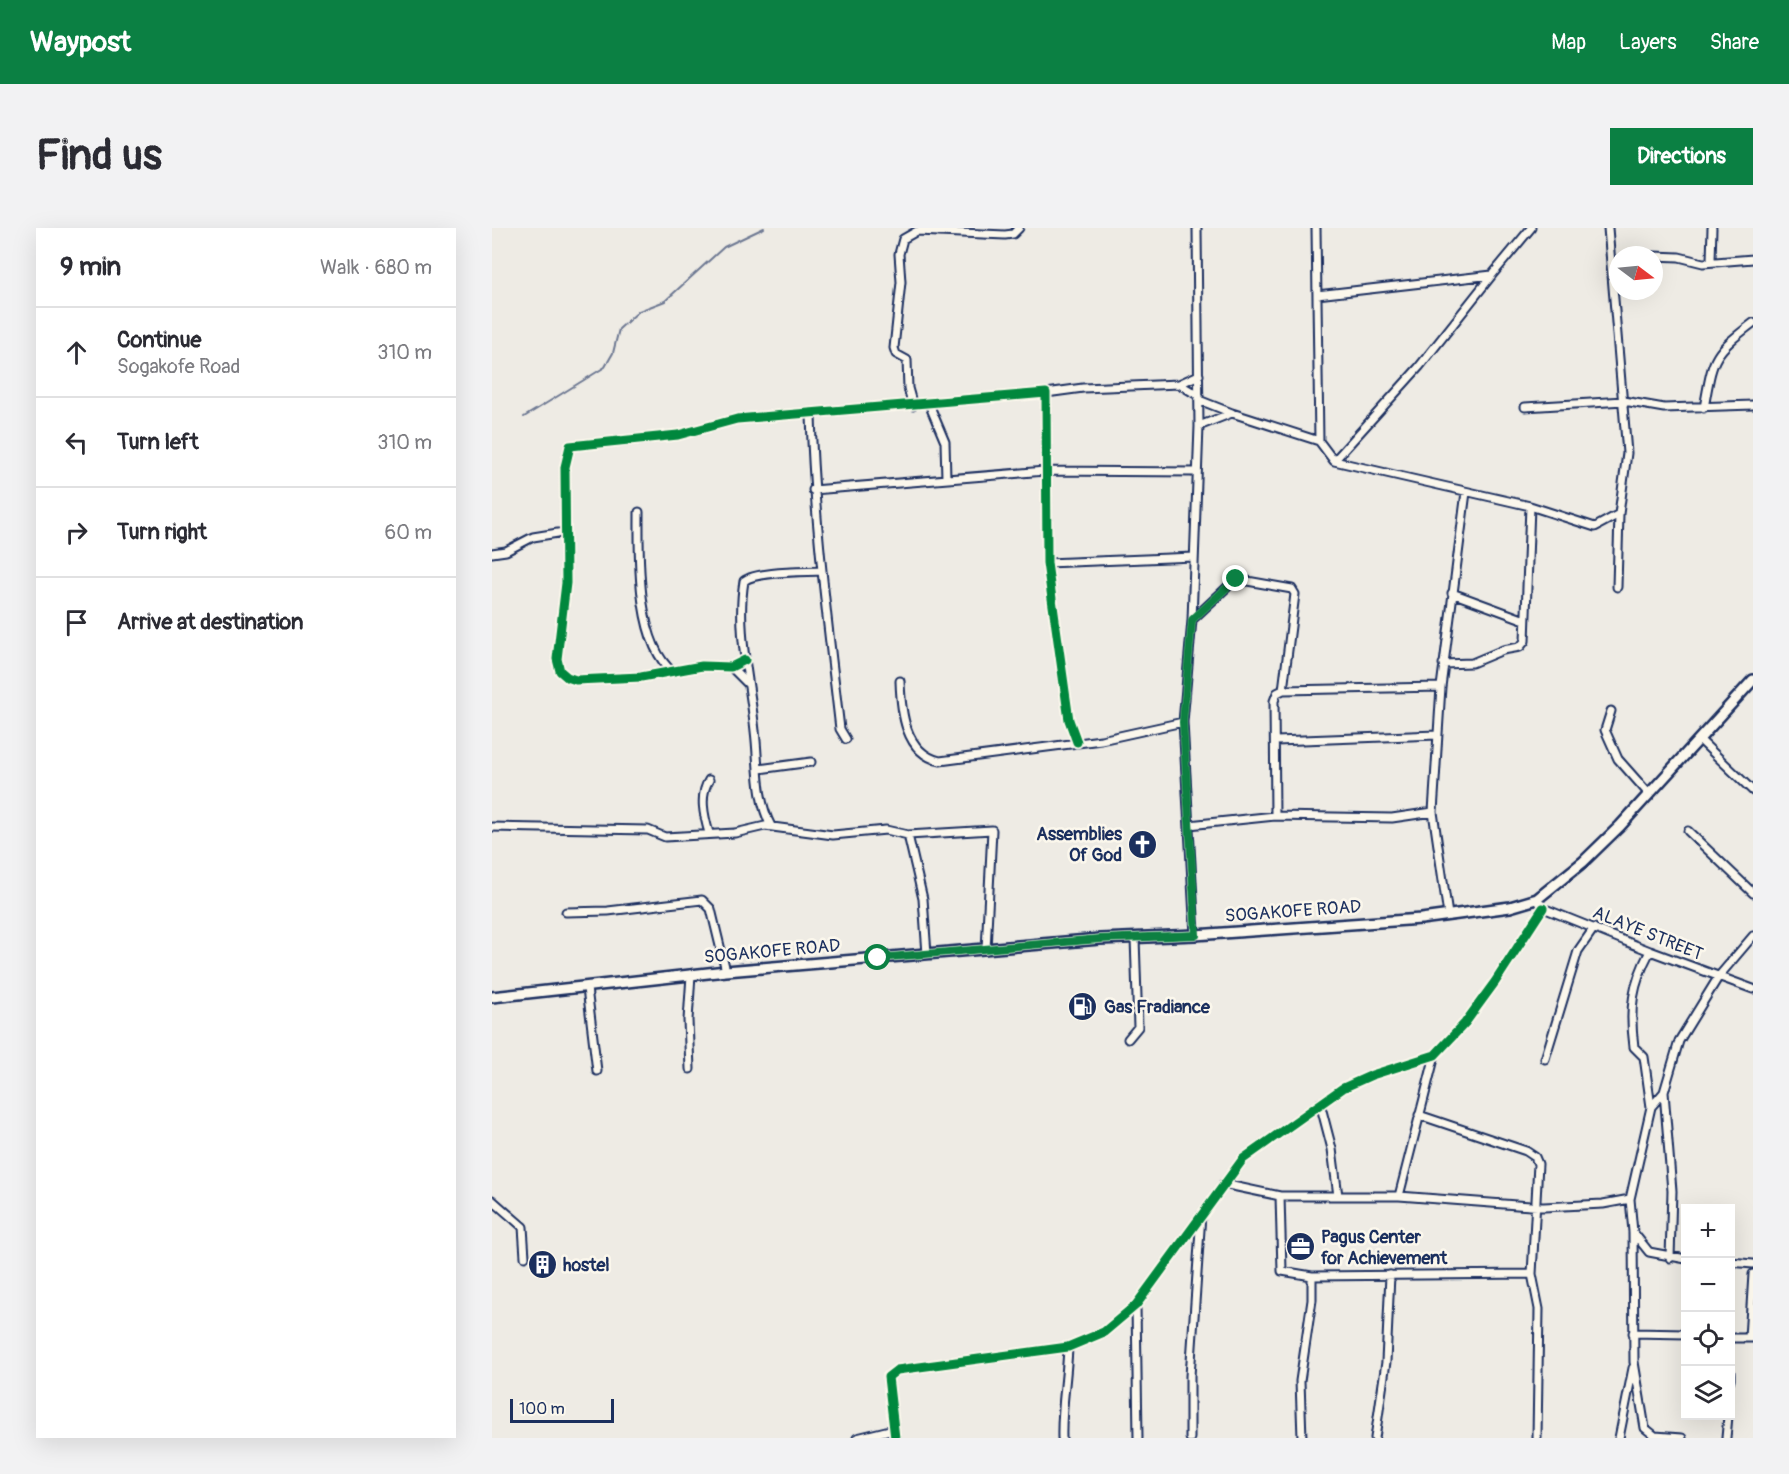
<!DOCTYPE html>
<html lang="en">
<head>
<meta charset="utf-8">
<style>
	body { margin:0; font-family:Pangolin,sans-serif; background:#f2f2f3; color:#2b2b33 }
	.controls { position:absolute; right:18px; bottom:18px; display:grid; overflow:hidden; border-radius:0px; box-shadow:0 6px 24px #0002 }
	.controls button { width:54px; height:54px; display:grid; place-items:center; padding:0; border:0; border-bottom:2px solid #e1e1e2; background:#fff; color:#2b2b33; font:30px sans-serif }
	.compass { position:absolute; left:1117px; top:18px; width:54px; height:54px; border-radius:50%; background:#fff; box-shadow:0 6px 24px #0002; rotate:106deg }
	.scale { position:absolute; left:18px; bottom:15px; width:104px; box-sizing:border-box; padding-left:6px; border:3px solid #1b2f5e; border-top:0; font-size:16px; line-height:21px; white-space:nowrap; color:#1b2f5e; -webkit-text-stroke:4px #fbf7ec; paint-order:stroke }
	.stop { position:absolute; width:18px; height:18px; margin:-14px; border:4px solid #0b8043; border-radius:50%; background:#fff }
	.stop.end { background:#0b8043; border-color:#fff; box-shadow:0 2px 6px #0008 }
	.list { margin:0; padding:0; list-style:none }
	h2 { display:flex; justify-content:space-between; align-items:center; height:78px; margin:0; padding:0 24px; font-size:26px }
	h2 small { font-size:20px; font-weight:400; color:#7c7c81 }
	.list li { display:grid; grid-template-columns:39px 1fr auto; gap:18px; align-items:center; box-sizing:border-box; height:90px; padding:0 24px; border-top:2px solid #e1e1e2 }
	.list b { display:block; font-size:22px; white-space:nowrap }
	.list p { margin:0; font-size:20px; white-space:nowrap; color:#7c7c81 }
	.list em { font-size:20px; font-style:normal; color:#7c7c81 }
	.icon { flex:none; width:33px; height:33px; fill:none; stroke:currentColor; stroke-width:2; stroke-linecap:round; stroke-linejoin:round }
	.map { position:relative; flex:none; width:1261px; height:1210px; overflow:hidden; border-radius:0px }
	header { display:flex; align-items:center; gap:36px; box-sizing:border-box; height:84px; padding:0 30px; background:#0b8043; color:#fff }
	header strong { font-size:28px }
	nav { display:flex; gap:33px; margin-inline-start:auto; font-size:21px }
	.intro { display:flex; align-items:center; justify-content:space-between; box-sizing:border-box; height:144px; padding:0 36px }
	h1 { margin:0; font-size:42px }
	.button { padding:15px 27px; border-radius:0px; background:#0b8043; color:#fff; font-size:21px; font-weight:700 }
	main { display:flex; gap:36px; padding:0 36px }
	aside { flex:1; background:#fff; border-radius:0px; box-shadow:0 6px 24px #0002 }
	.map>svg:first-child { display:block }
	.lines { fill:none; stroke-linecap:round; stroke-linejoin:round }
	.stream { stroke:#6d7892; stroke-width:2 }
	.minor-casing { stroke:#1b2f5e; stroke-width:11 }
	.major-casing { stroke:#1b2f5e; stroke-width:14 }
	.minor { stroke:#fbf7ec; stroke-width:7 }
	.major { stroke:#fbf7ec; stroke-width:9 }
	.cycleway-casing { stroke:#fbf7ec; stroke-width:13 }
	.cycleway { stroke:#00873e; stroke-width:9 }
	.route { stroke:#0b8043; stroke-width:8 }
	.labels { text-anchor:middle; stroke-width:5; stroke-linejoin:round; paint-order:stroke }
	.poi-label { font-size:18px; font-weight:bold; fill:#1b2f5e; stroke:#fbf7ec; text-anchor:start }
	.street-label { font-size:18px; fill:#1b2f5e; stroke:#fbf7ec }
</style>
</head>
<body>
<header>
<strong>Waypost</strong>
<nav><a>Map</a><a>Layers</a><a>Share</a></nav>
</header>
<div class="intro"><h1>Find us</h1><a class="button">Directions</a></div>
<main>
<aside>
<h2>9 min<small>Walk · 680 m</small></h2>
<ul class="list">
<li><svg class="icon" aria-label="ahead" viewBox="0 0 24 24"><path d="M12 20V5M6 11l6-6 6 6"/></svg><div><b>Continue</b><p>Sogakofe Road</p></div><em>310 m</em></li>
<li><svg class="icon" aria-label="left" viewBox="0 0 24 24"><path d="M17 20v-9H6M10 6l-5 5 5 5"/></svg><div><b>Turn left</b></div><em>310 m</em></li>
<li><svg class="icon" aria-label="right" viewBox="0 0 24 24"><path d="M7 20v-9h11M14 6l5 5-5 5"/></svg><div><b>Turn right</b></div><em>60 m</em></li>
<li><svg class="icon" aria-label="arrive" viewBox="0 0 24 24"><path d="M6 21V4h12l-3 4 3 4H6"/></svg><div><b>Arrive at destination</b></div></li>
</ul>
</aside>
<div class="map">
<svg width="1261" height="1210" viewBox="0 0 1261 1210">
	<rect width="100%" height="100%" fill="#eeebe4"/>
	<filter id="ink" filterUnits="userSpaceOnUse"><feTurbulence type="fractalNoise" baseFrequency=".0167" numOctaves="2"/><feDisplacementMap in="SourceGraphic" scale="12" xChannelSelector="R" yChannelSelector="G"/><feConvolveMatrix kernelMatrix="1 2 1 2 8 2 1 2 1" color-interpolation-filters="sRGB"/></filter>
	<g filter="url(#ink)">
		<g class="lines">
			<path class="stream" d="M32,189L113,139L121,125L127,101L147,83L173,73L232,19L272,0"/>
			<defs>
				<path id="minor" d="M824,0L827,213L842,233L1038,278L1103,299L1127,286
					M1116,0L1135,225L1127,286L1125,359
					M1162,28L1187,29L1211,35L1261,31
					M1219,32L1220,0
					M1000,47L1039,0
					M825,67L1000,47L927,139L842,233
					M687,156L707,168
					M554,165L591,160L687,156L707,147
					M707,172L740,185L827,213
					M437,176L453,214L454,250
					M421,178L416,160L415,132L404,126L402,120L409,54L407,26L411,11L425,3L513,7L521,6L527,0
					M1033,179L1132,173L1172,180L1261,177
					M1212,180C1221,130 1219,127 1261,95
					M319,187C322,292 336,396 348,501L354,511
					M707,198L740,185
					M321,262L553,243L705,244
					M147,284C147,327 144,415 181,444
					M0,325L14,323L41,309L72,304
					M555,335L702,329
					M960,365L1033,392
					M700,392L744,351L800,361L803,366L791,462
					M253,432L239,439L210,438L149,449L84,452L75,449L68,443L65,431L74,355L73,239L78,218L186,207L245,191L554,165L555,335L577,492L585,514
					M951,436L980,435L1011,422L1028,419L1033,413L1038,278
					M239,439L256,456
					M408,453C409,484 413,525 448,533L609,512L691,494L703,707
					M949,459L941,584L956,687
					M1119,483L1113,502L1126,531L1157,566
					M691,494L700,392L707,198L705,0
					M1208,512L1261,563
					M784,513L945,507
					M267,541L319,534
					M217,552C207,567 212,588 217,605
					M783,588L782,473L785,465L791,462L949,459L974,264
					M697,597L783,588L900,590L941,584
					M279,598C264,570 267,535 263,503C258,454 244,402 252,353C264,343 312,344 329,343
					M0,599L156,602L173,609L243,605L273,598L341,607L394,602L416,607L500,602L494,722
					M1196,603L1261,665
					M416,607L431,671L435,726
					M1045,671L1051,680L1158,723L1261,761
					M74,684L116,683L210,672L219,681L234,743
					M1158,723C1140,757 1137,781 1142,819L1152,829L1159,879
					M95,760L105,843
					M636,811L646,799L643,710
					M1053,831L1086,723L1102,700
					M198,841L196,792L199,747
					M1172,864L1159,879L1138,971L1141,1004L1142,1134L1153,1200L1163,1208L1190,1210
					M828,875L840,921L846,968
					M927,887L1034,923L1043,929L1046,936L1040,1046L1047,1081L1045,1210
					M731,956L788,968H907L1052,979L1111,976L1138,971
					M788,968L790,1043L820,1048V1072L808,1153L810,1210
					M907,968L943,827
					M0,972L31,999L33,1029
					M1141,1004L1157,1024L1194,1031
					M1178,1030L1180,963L1172,864L1187,813L1227,748L1261,708
					M1238,1034L1261,1036
					M820,1048L1040,1046
					M644,1077L646,1210
					M1141,1105L1194,1106
					M1238,1110H1260
					M1257,1110L1261,1046
					M1238,1144V1152
					M365,1210L402,1201
					M403,1210L396,1149L405,1142L576,1119L612,1104L644,1077L751,931L851,860L880,847L943,827L973,795L1003,754L1051,680
					M570,1210C569,1180 575,1150 576,1119
					M698,1210V1148L709,987
					M883,1210L894,1134L898,1047
					M1127,1210L1141,1140
					M1234,1210L1236,1188"/>
				<path id="major" d="M0,769L234,743L608,711L703,707L929,691L1018,679L1045,671L1091,634L1128,598L1261,452"/>
			</defs>
			<use href="#minor" class="minor-casing"/>
			<use href="#major" class="major-casing"/>
			<use href="#minor" class="minor"/>
			<use href="#major" class="major"/>
			<defs>
				<path id="cycleway" d="M253,432L239,439L210,438L149,449L84,452L75,449L68,443L65,431L74,355L73,239L78,218L186,207L245,191L554,165L555,335L577,492L585,514
					M403,1210L396,1149L405,1142L576,1119L612,1104L644,1077L751,931L851,860L880,847L943,827L973,795L1003,754L1051,680"/>
			</defs>
			<use href="#cycleway" class="cycleway-casing"/>
			<use href="#cycleway" class="cycleway"/>
		</g>
	</g>
	<g class="lines" filter="url(#ink)">
		<path class="route" d="M386,730L608,711L704,707L691,494L700,392L744,351"/>
	</g>
	<defs>
		<symbol id="church-disc" viewBox="-11 -11 22 22"><circle r="9.5" fill="#1b2f5e" stroke="#fbf7ec"/><path d="M-1.2-6h2.4v3.5h3.3v2.4h-3.3V6h-2.4V-.1h-3.3v-2.4h3.3Z" fill="#fff"/></symbol>
		<symbol id="fuel-disc" viewBox="-11 -11 22 22"><circle r="9.5" fill="#1b2f5e" stroke="#fbf7ec"/><path d="M-5.5-6h7V0h2V4h1.3V-2.5L3-4.5l.8-.8L6-3V5H2.5V1h-1V6h-7ZM-4.2-4.7v3.2H.2V-4.7Z" fill="#fff"/></symbol>
		<symbol id="office-disc" viewBox="-11 -11 22 22"><circle r="9.5" fill="#1b2f5e" stroke="#fbf7ec"/><path d="M-6-3h4V-5.5h4V-3h4V5H-6ZM-1-4.5V-3h2v-1.5ZM-6 0V1H6V0Z" fill="#fff"/></symbol>
		<symbol id="building-disc" viewBox="-11 -11 22 22"><circle r="9.5" fill="#1b2f5e" stroke="#fbf7ec"/><path d="M-4-6H4V6H1V3H-1V6H-4ZM-2.5-4.3h1.7v1.8h-1.7ZM.8-4.3h1.7v1.8H.8ZM-2.5-1h1.7V.8h-1.7ZM.8-1h1.7V.8H.8Z" fill="#fff"/></symbol>
	</defs>
	<g fill-rule="evenodd">
		<use href="#church-disc" x="634" y="600" width="33" height="33"/>
		<use href="#fuel-disc" x="574" y="762" width="33" height="33"/>
		<use href="#office-disc" x="792" y="1002" width="33" height="33"/>
		<use href="#building-disc" x="34" y="1020" width="33" height="33"/>
	</g>
	<g class="labels">
		<g class="poi-label">
			<text x="630" y="612" text-anchor="end">Assemblies<tspan x="630" dy="21">Of God</tspan></text>
			<text x="612" y="785">Gas Fradiance</text>
			<text x="829" y="1015">Pagus Center<tspan x="829" dy="21">for Achievement</tspan></text>
			<text x="71" y="1043">hostel</text>
		</g>
		<g class="street-label">
			<text transform="translate(801 683) rotate(-4)" y="6">SOGAKOFE ROAD</text>
			<text transform="translate(1156 705) rotate(22)" y="6">ALAYE STREET</text>
			<text transform="translate(280 723) rotate(-5)" y="6">SOGAKOFE ROAD</text>
		</g>
	</g>
</svg>
<div class="controls">
<button>+</button>
<button>−</button>
<button><svg class="icon" aria-label="locate" viewBox="0 0 24 24"><circle cx="12" cy="12" r="6"/><path d="M12 2v4M12 18v4M2 12h4M18 12h4"/></svg></button>
<button><svg class="icon" aria-label="layers" viewBox="0 0 24 24"><path d="M12 4l9 5-9 5-9-5zM3 14l9 5 9-5"/></svg></button>
</div>
<svg class="compass" viewBox="-18 -18 36 36"><path d="M0-13l5 13h-10z" fill="#e53935"/><path d="M0 13l5-13h-10z" fill="#7c7c81"/></svg>
<div class="scale">100 m</div>
<div class="stop" style="left:386px;top:730px"></div>
<div class="stop end" style="left:744px;top:351px"></div>
</div>
</main>
</body>
</html>
